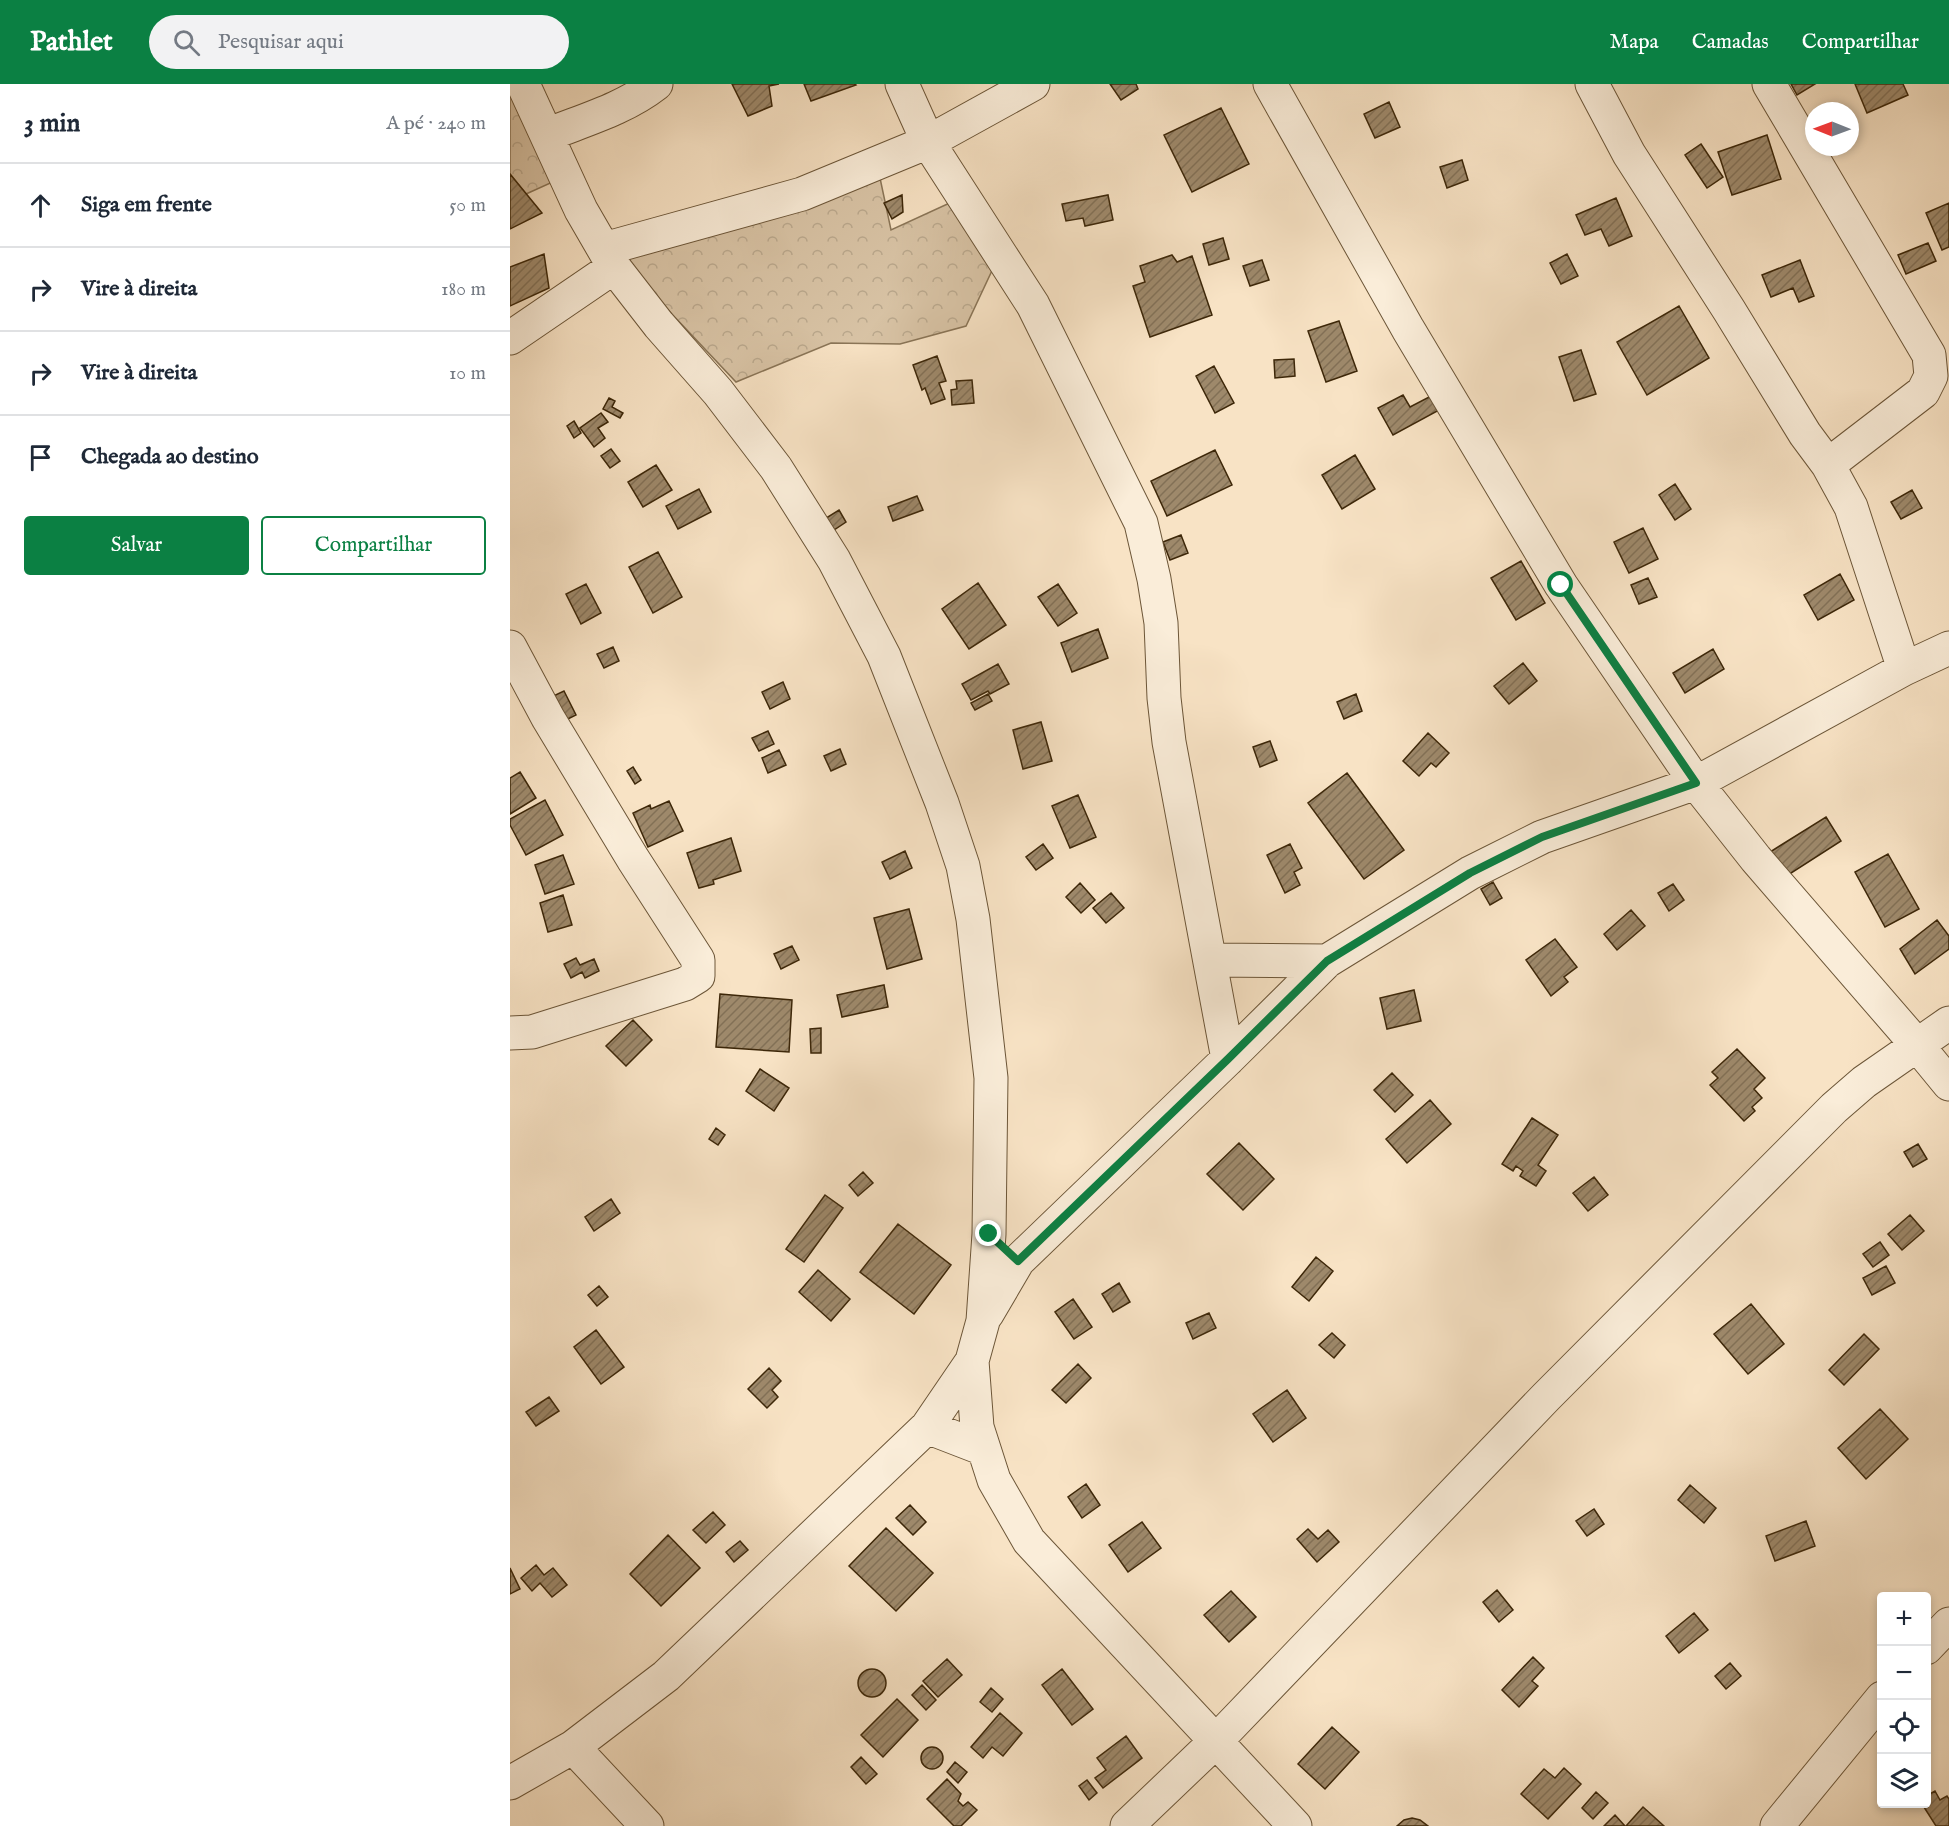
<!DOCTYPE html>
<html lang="pt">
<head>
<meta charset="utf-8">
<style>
	body { margin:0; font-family:"IM FELL English",serif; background:#f2f2f3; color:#1f2937 }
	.controls { position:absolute; right:18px; bottom:18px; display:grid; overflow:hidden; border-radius:6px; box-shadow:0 3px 9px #0003 }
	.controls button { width:54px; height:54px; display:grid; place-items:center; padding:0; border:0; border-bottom:2px solid #e0e1e3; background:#fff; color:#1f2937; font:30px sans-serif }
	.compass { position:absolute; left:1295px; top:18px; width:54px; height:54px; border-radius:50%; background:#fff; box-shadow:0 3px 9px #0003; rotate:271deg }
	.stop { position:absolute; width:18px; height:18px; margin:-14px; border:4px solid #0b8043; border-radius:50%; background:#fff }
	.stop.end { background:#0b8043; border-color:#fff; box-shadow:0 2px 6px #0008 }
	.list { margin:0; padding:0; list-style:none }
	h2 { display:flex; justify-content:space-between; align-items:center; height:78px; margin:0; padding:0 24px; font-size:26px }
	h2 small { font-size:20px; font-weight:400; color:#747a83 }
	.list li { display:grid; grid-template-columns:39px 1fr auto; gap:18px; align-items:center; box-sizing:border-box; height:84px; padding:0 24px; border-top:2px solid #e0e1e3 }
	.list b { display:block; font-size:22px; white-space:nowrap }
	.list em { font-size:20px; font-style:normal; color:#747a83 }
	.actions { display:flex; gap:12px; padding:18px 24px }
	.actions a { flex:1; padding:14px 0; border:2px solid #0b8043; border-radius:6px; text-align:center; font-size:21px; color:#0b8043 }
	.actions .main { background:#0b8043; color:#fff }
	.icon { flex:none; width:33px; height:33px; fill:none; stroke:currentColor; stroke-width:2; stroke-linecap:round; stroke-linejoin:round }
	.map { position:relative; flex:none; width:1439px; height:1742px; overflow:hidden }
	header { display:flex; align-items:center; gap:36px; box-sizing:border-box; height:84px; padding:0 30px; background:#0b8043; color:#fff }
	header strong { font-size:28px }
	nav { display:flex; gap:33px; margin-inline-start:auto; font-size:21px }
	.search { width:420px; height:54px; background:#f2f2f3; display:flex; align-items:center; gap:15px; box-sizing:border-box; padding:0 21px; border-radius:33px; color:#747a83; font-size:22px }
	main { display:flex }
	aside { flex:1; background:#fff }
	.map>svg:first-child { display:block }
	.forest { fill:url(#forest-crowns); stroke:#8a7557; stroke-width:1.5 }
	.building { fill:url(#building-hatch); stroke:#3d2709; stroke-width:1.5 }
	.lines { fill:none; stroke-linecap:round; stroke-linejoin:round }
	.minor-casing { stroke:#6c5638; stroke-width:35 }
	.minor { stroke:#faedd9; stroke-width:33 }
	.route { stroke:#0b8043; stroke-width:8 }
</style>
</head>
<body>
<header>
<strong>Pathlet</strong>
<div class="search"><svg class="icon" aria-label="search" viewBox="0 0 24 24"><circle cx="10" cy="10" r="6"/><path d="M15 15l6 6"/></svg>Pesquisar aqui</div>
<nav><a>Mapa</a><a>Camadas</a><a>Compartilhar</a></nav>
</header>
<main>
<aside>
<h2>3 min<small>A pé · 240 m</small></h2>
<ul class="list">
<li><svg class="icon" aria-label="ahead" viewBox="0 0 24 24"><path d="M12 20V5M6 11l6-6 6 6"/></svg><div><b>Siga em frente</b></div><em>50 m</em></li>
<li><svg class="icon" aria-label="right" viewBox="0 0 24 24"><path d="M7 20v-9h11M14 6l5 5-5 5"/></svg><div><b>Vire à direita</b></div><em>180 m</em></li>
<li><svg class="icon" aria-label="right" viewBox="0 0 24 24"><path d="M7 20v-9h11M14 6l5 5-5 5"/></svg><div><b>Vire à direita</b></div><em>10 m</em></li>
<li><svg class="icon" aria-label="arrive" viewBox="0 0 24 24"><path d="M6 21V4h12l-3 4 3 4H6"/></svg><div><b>Chegada ao destino</b></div></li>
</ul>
<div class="actions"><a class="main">Salvar</a><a>Compartilhar</a></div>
</aside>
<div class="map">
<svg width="1439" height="1742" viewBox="0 0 1439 1742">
	<defs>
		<pattern id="forest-crowns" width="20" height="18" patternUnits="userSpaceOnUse" patternTransform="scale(1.5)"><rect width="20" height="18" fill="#d8c3a5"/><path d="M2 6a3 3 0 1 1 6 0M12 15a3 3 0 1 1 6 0" fill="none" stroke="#baa88d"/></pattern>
		<pattern id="building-hatch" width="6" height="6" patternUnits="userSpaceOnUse" patternTransform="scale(1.5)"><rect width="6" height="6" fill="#9e896b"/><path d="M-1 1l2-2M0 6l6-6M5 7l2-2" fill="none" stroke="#827056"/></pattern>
	</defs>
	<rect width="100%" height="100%" fill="#f8e3c5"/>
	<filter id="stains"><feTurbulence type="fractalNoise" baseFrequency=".00333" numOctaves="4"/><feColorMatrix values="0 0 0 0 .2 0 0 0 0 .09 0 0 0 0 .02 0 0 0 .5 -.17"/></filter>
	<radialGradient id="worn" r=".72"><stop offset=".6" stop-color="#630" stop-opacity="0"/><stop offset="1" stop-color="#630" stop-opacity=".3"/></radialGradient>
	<path class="forest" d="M0,0L56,92L16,110L0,90Z
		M370,94L381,146L444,117L486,178L456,242L390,260L321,259L226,298L111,176Z"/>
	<path class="building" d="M222,0H269L259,2L262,22L238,32Z
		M294,0H345L346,1L301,17Z
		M600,0H626L628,5L611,16Z
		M1281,0H1305L1287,11Z
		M1345,0H1393L1398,11L1357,29Z
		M879,18L890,43L865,54L854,30Z
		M711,24L739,80L682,108L654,51Z
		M1257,51L1271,95L1222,111L1208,68Z
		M1191,60L1213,93L1197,104L1175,71Z
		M952,76L958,96L937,104L930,83Z
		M0,90L32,129L0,145Z
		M392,111L393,128L382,135L374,119Z
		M598,111L603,136L575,142L573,134L556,137L552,120Z
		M1106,114L1122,152L1099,162L1091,145L1075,151L1066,131Z
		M1439,119V163L1432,166L1416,129Z
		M713,154L719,175L699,181L693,160Z
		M1418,159L1426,177L1396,190L1388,171Z
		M34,170L39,204L0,222V183Z
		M1057,170L1068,192L1051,200L1040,179Z
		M662,171L667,178L682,172L702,231L640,253L623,202L635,198L630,182Z
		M752,176L759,196L740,202L733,182Z
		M1290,176L1304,212L1289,218L1283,204L1261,213L1252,191Z
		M1169,222L1199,274L1137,311L1107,258Z
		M829,237L847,287L816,298L798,247Z
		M1071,266L1086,310L1064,317L1049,273Z
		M427,272L436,297L429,299L435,315L421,320L415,304L412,306L403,281Z
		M784,275L785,292L765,294L764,276Z
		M704,282L724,319L705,329L686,292Z
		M462,296L464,319L442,321L441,306L447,305L446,297Z
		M893,311L900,323L923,311L931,325L883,351L868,324Z
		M99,314L105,317L102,323L113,329L110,334L93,325Z
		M91,329L98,338L88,344L95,354L84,363L70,344Z
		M64,337L71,349L64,354L57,342Z
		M101,365L110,377L100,384L91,372Z
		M705,366L722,401L657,432L641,397Z
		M845,371L865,405L832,425L812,391Z
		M146,381L162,406L133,423L118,398Z
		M1165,400L1181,425L1165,436L1149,411Z
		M189,405L201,428L168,445L156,422Z
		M1402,406L1412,424L1391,435L1381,418Z
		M407,412L413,426L383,437L378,423Z
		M329,426L336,438L321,448L313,436Z
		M1133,444L1148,475L1119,489L1104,458Z
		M671,451L678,469L660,476L653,458Z
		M148,468L172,513L143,529L119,483Z
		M1011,477L1035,519L1006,536L981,494Z
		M1330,490L1344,516L1308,536L1294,511Z
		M1138,494L1147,513L1129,520L1121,501Z
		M468,499L496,541L459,565L432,525Z
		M76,500L91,529L71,540L56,510Z
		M548,500L567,529L548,542L528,513Z
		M588,545L598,574L562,588L551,559Z
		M103,563L109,577L94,584L87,570Z
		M1203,565L1214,585L1175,609L1163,589Z
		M1013,579L1027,597L999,620L984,602Z
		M488,580L499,600L480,610L478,607L461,616L452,600Z
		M273,598L280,615L260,625L252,608Z
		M54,607L66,631L50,639L39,614Z
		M478,610L482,617L465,626L461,619Z
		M846,610L852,627L834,635L827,618Z
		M531,638L542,677L513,685L503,646Z
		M258,647L264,660L249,667L242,654Z
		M918,649L939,669L926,683L921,679L909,692L893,677Z
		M760,657L767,676L750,683L743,663Z
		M330,665L336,680L321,687L314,672Z
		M269,666L276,681L258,689L252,674Z
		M123,683L131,696L125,700L117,687Z
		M10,688L26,714L0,730V694Z
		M837,689L894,766L854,795L798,719Z
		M568,711L586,753L560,764L542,722Z
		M35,716L53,751L16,771L0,741V735Z
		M159,717L173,747L138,763L123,729L140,721L141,725Z
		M1316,733L1331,757L1275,793L1260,768Z
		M221,754L231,787L203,796L204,800L189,804L177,769Z
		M533,760L543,774L526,786L516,773Z
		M780,760L792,784L784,788L790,801L775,809L757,771Z
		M395,767L402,784L380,795L372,778Z
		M1378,770L1409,825L1375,843L1345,788Z
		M53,771L64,800L35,810L25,781Z
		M983,798L992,814L980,821L971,805Z
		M570,799L585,816L571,829L556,813Z
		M1163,800L1174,816L1159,827L1148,809Z
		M601,809L614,824L596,839L583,824Z
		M53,811L62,841L38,848L30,819Z
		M399,825L412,875L377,885L364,834Z
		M1121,826L1135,842L1107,866L1094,850Z
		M1427,836L1439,852V865L1405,890L1390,865Z
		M1045,855L1067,883L1054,893L1058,898L1041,912L1016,876Z
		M282,862L289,876L271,885L264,870Z
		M66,874L70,881L84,875L89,887L75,894L72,888L61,894L54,880Z
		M374,901L378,923L332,933L327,911Z
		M904,906L911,937L877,945L870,914Z
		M210,910L282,916L279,968L206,963Z
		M123,936L142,956L116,982L96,962Z
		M311,944V969H301L300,945Z
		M1227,965L1255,994L1244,1005L1252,1014L1242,1023L1245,1027L1234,1037L1200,1001L1208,994L1202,988Z
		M250,985L279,1004L264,1027L236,1007Z
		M882,989L903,1011L885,1028L864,1006Z
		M920,1016L941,1040L897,1079L876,1055Z
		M1022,1034L1048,1051L1028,1081L1036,1087L1026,1102L1010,1092L1013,1087L1006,1082L1003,1087L992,1080Z
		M206,1044L215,1051L208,1061L199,1055Z
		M729,1059L764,1095L733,1126L697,1090Z
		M1408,1060L1417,1075L1403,1083L1394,1068Z
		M353,1088L363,1099L348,1112L339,1101Z
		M1084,1093L1098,1111L1078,1127L1063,1109Z
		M315,1111L333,1124L294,1178L276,1165Z
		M101,1115L110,1129L84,1147L75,1133Z
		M1400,1131L1414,1147L1392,1166L1378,1150Z
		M388,1140L441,1181L404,1230L350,1188Z
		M1370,1158L1379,1171L1363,1183L1353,1170Z
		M806,1173L823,1187L799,1217L782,1203Z
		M1376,1182L1385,1199L1362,1211L1353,1194Z
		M308,1186L340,1215L321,1237L289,1208Z
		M609,1199L620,1218L603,1228L592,1210Z
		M89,1202L98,1213L87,1222L78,1211Z
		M563,1215L582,1243L564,1255L545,1228Z
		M1241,1220L1274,1260L1238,1290L1204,1250Z
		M699,1229L706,1244L683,1255L676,1239Z
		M86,1246L114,1283L91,1300L64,1263Z
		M822,1249L835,1261L824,1274L809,1261Z
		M1354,1250L1369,1265L1334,1301L1319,1286Z
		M568,1280L581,1294L556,1319L542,1306Z
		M259,1284L271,1297L262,1306L268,1313L257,1324L238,1305Z
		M777,1306L796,1334L763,1358L743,1330Z
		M39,1313L49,1327L26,1342L16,1328Z
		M1370,1325L1398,1355L1356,1395L1328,1364Z
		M576,1400L590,1421L572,1434L558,1413Z
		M1180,1401L1206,1424L1194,1439L1168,1416Z
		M400,1421L416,1438L403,1451L386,1434Z
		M1084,1425L1094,1440L1077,1452L1066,1437Z
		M203,1428L215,1441L196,1459L183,1446Z
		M1296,1437L1305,1462L1265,1477L1256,1452Z
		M632,1438L651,1464L618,1488L599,1461Z
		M376,1444L423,1489L386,1527L339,1482Z
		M798,1445L808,1455L818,1446L829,1458L807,1478L787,1455Z
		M158,1451L190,1484L151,1522L120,1490Z
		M230,1457L238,1466L224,1478L216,1468Z
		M26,1481L34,1491L43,1484L57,1501L42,1513L30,1499L22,1507L11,1494Z
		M0,1484L10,1505L0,1510Z
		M987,1506L1003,1526L989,1538L973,1518Z
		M721,1507L746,1533L719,1558L694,1531Z
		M1184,1529L1198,1546L1169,1569L1156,1552Z
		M1023,1573L1034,1584L1022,1597L1028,1602L1009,1623L992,1606Z
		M437,1575L452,1591L428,1613L413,1597Z
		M1220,1579L1231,1592L1216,1605L1205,1592Z
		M348 1599a14 14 0 1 1 28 0a14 14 0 1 1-28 0Z
		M552,1585L583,1625L562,1641L532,1601Z
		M412,1601L426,1616L416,1626L402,1611Z
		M481,1604L493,1615L482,1628L470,1618Z
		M387,1615L408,1636L373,1673L351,1651Z
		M490,1629L512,1649L493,1672L482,1663L473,1674L461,1663Z
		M822,1643L849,1668L815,1705L788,1680Z
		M616,1652L632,1674L593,1704L585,1694L596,1686L587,1674Z
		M411 1674a11 11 0 1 1 22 0a11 11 0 1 1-22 0Z
		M351,1673L367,1690L356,1700L341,1683Z
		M445,1678L457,1688L448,1699L437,1688Z
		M1054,1684L1071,1700L1038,1735L1011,1710L1034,1685L1045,1694Z
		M437,1695L451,1710L448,1717L453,1722L458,1718L467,1726L451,1742H444L417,1715Z
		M577,1696L587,1709L579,1716L569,1702Z
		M1425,1707L1430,1716L1437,1712L1439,1715V1742H1426L1412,1720H1416V1712Z
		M1086,1708L1098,1719L1083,1735L1072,1724Z
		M1133,1723L1154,1742H1116Z
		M1105,1731L1115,1742H1094Z
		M902,1734L910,1736L918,1742H887L894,1736Z"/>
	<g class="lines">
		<defs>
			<path id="minor" d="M13,0L71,126L104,183L149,241L208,308L266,384L324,476L374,572L432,719L453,782L463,835L481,994L479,1150L473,1237L462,1277L467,1343L484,1396L519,1457L785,1742
				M392,0L418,58L523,221L631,439L644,495L651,539L654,614L659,658L718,975
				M760,0L898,245L1051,501L1186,699L1246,775L1407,961L1439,1000
				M1082,0L1119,70L1219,226L1295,350L1318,381L1341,423L1394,585
				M1259,0L1419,271L1421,292L1413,308L1318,381
				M37,51C74,36 114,25 146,0
				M94,165L292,110L418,58L523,0
				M0,254L104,183
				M0,563L38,634L123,775L188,876V892L175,900L22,948L0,949
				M700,876L817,877
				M477,1230L508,1177L718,975L817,877L960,789L1032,753L1186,699L1394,585L1439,564
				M417,1343L474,1365
				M1416,1564L1439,1540
				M63,1663L137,1742
				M0,1699L63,1663L156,1592L417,1343L462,1277
				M617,1742L706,1657L1036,1313L1324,1024L1354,998L1439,939
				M1267,1742L1372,1614"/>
		</defs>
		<use href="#minor" class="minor-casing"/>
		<use href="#minor" class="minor"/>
	</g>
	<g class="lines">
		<path class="route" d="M479,1150L508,1177L718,975L817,877L960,789L1032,753L1186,699L1051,501"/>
	</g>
	<rect width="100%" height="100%" filter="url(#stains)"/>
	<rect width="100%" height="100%" fill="url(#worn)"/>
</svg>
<div class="controls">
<button>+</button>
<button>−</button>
<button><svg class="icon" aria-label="locate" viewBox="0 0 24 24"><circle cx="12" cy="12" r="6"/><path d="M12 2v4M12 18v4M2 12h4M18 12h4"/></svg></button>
<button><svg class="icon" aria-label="layers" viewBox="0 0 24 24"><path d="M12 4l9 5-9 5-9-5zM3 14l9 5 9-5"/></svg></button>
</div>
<svg class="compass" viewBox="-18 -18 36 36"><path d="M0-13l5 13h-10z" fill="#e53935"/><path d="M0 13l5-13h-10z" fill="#747a83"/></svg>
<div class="stop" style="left:1051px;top:501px"></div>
<div class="stop end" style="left:479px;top:1150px"></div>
</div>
</main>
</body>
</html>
